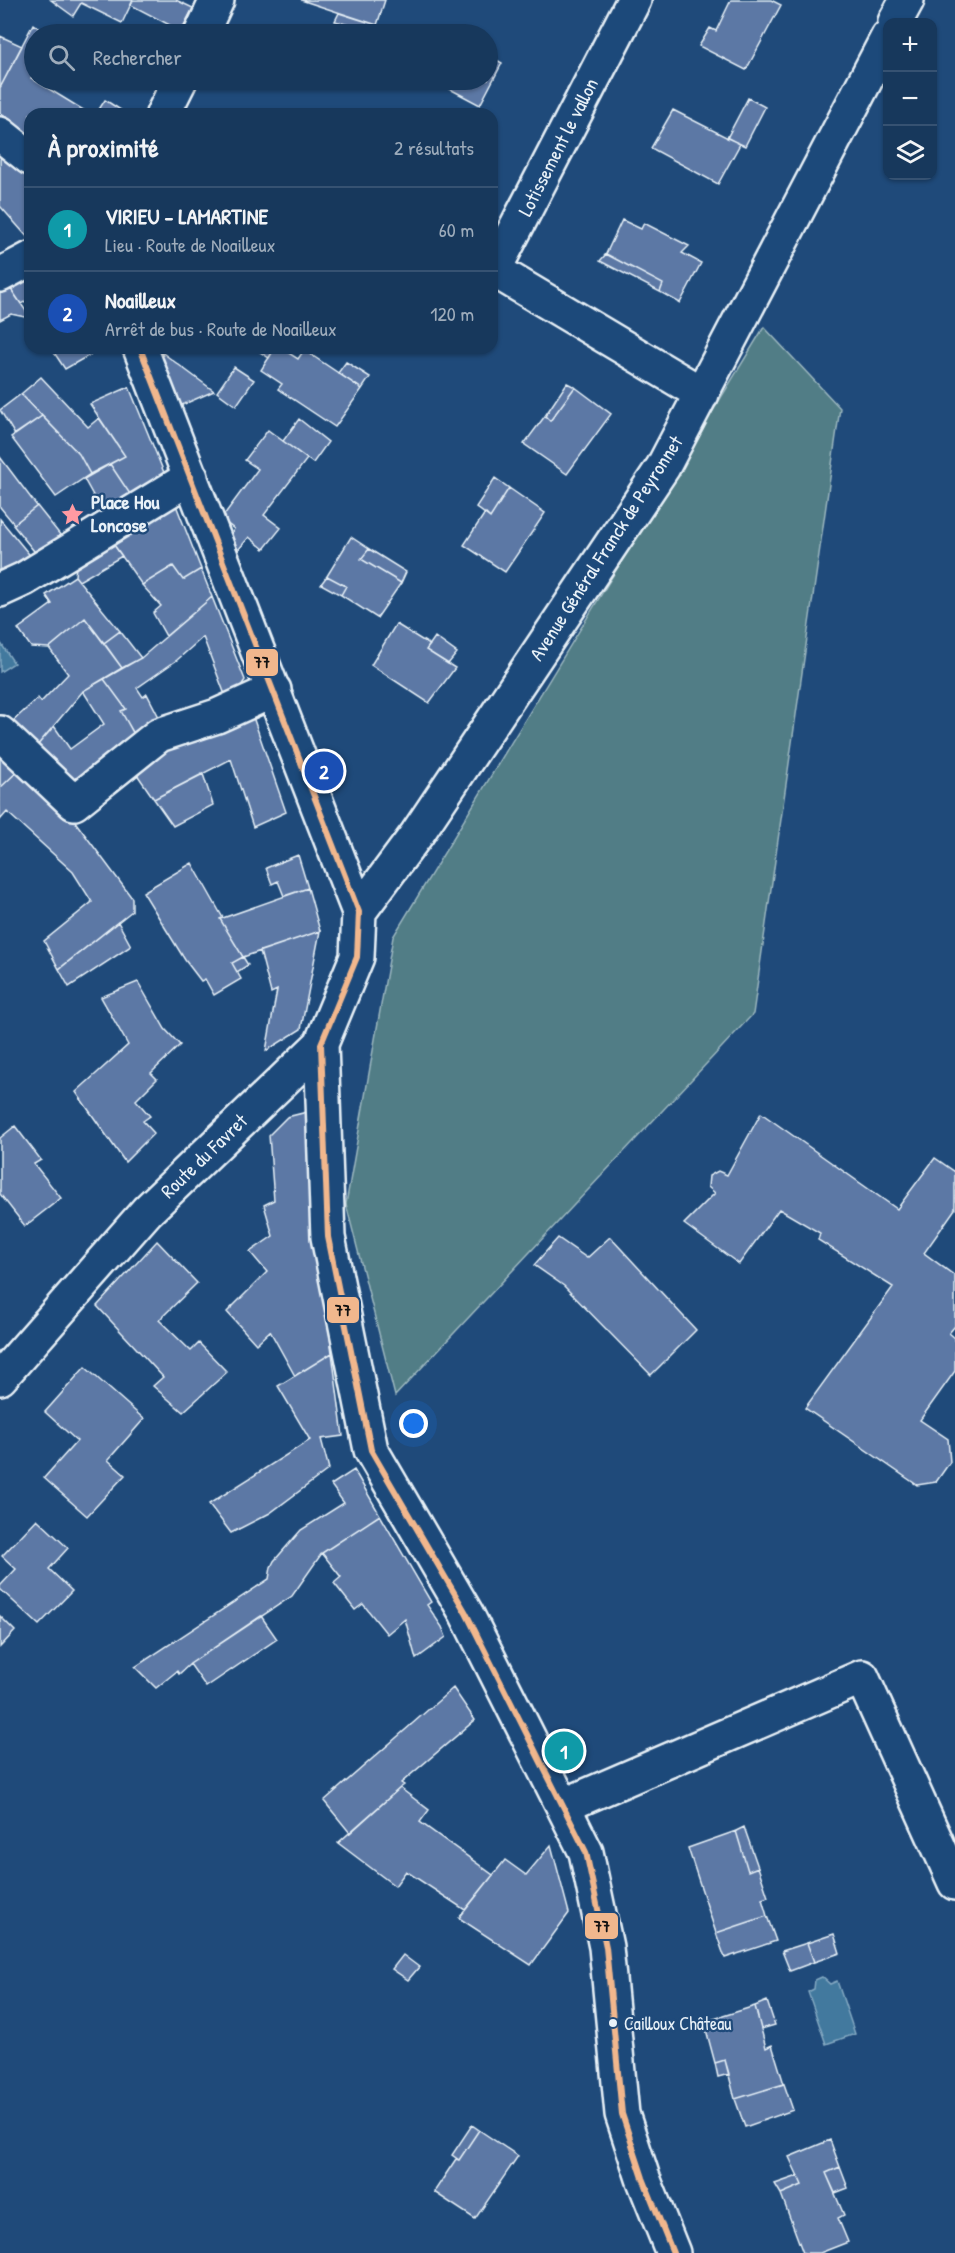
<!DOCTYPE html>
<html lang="fr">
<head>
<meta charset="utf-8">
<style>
	body { margin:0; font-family:"Patrick Hand",sans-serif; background:#203f62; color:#f1f3f6 }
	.controls { position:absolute; right:18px; top:18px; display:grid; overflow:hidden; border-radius:12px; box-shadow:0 2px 4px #0004 }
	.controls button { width:54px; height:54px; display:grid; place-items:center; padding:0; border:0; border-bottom:2px solid #365272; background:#17385c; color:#f1f3f6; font:30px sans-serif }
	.you { position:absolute; left:414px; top:1424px; width:21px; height:21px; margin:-15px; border:4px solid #fff; border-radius:50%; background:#1a73e8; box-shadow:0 0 0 9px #1a73e833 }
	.badge { display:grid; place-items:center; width:39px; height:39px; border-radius:50%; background:#8c9099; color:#fff; font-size:20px; font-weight:700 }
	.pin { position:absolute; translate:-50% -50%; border:3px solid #fff; box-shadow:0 2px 6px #0006 }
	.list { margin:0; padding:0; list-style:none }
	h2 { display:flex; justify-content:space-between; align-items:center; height:78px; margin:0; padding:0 24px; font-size:26px }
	h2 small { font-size:20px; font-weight:400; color:#9eacbb }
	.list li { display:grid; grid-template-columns:39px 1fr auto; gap:18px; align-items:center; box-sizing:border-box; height:84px; padding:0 24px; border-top:2px solid #365272 }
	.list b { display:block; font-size:22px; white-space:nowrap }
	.list p { margin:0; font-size:20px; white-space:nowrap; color:#9eacbb }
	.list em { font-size:20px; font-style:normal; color:#9eacbb }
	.icon { flex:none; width:33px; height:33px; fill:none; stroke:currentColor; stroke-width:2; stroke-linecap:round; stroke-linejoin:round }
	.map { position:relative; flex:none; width:955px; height:2253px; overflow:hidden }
	.search { position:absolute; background:#17385c; box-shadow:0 2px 4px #0004; left:24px; top:24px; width:474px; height:66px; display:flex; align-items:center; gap:15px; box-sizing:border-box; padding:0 21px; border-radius:33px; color:#9eacbb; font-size:22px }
	.panel { position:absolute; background:#17385c; box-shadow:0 2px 4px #0004; left:24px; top:108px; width:474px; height:246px; border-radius:18px }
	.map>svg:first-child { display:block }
	.green { fill:#517d86; stroke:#9cb7bf; stroke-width:1.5 }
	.water { fill:#42799e; stroke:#84a9c2; stroke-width:1.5 }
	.building { fill:#5b78a5; stroke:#e8f1f8; stroke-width:1.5 }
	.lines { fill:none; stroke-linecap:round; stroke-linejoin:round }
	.street-casing { stroke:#e8f1f8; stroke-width:38 }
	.street { stroke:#1f4a7a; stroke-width:33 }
	.bus-1-casing { stroke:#1f4a7a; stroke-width:10 }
	.bus-1 { stroke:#f1b78d; stroke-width:6 }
	.bus-dot { fill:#e8f1f8; stroke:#1f4a7a; stroke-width:2 }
	.labels { text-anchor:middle; stroke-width:4.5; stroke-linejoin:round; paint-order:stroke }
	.bus-label { font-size:18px; fill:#e8f1f8; stroke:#1f4a7a; text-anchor:start }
	.street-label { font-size:20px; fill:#e8f1f8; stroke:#1f4a7a }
	.poi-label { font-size:20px; font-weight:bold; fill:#e8f1f8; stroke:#1f4a7a; text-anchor:start }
	.line-badge { stroke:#1f4a7a; stroke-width:2 }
	.pale-badge-label { font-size:16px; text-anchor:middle; font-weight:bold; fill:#111 }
</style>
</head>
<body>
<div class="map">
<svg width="955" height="2253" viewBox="0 0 955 2253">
	<rect width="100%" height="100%" fill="#1f4a7a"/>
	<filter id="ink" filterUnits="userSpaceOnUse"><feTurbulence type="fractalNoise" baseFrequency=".0167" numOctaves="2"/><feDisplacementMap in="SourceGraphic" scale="12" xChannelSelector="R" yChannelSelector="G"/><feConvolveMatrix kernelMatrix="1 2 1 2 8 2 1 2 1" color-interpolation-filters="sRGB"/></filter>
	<g filter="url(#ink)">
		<path class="green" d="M764,327L840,408L753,1014L395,1396L346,1204L393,937Z"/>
		<path class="water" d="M0,642L14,663L0,672Z
			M822,1977L830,1984L837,1981L855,2034L826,2044L808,1992L814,1989L815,1980Z"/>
		<path class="building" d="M51,0H133L122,23L81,3L73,16Z
			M133,0H176L193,8L181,31L131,5Z
			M301,0H385L377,25Z
			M731,0H771L781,5L746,70L699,46L710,28L716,31Z
			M339,13L377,25L374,32L335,21Z
			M33,24L47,34H34V74L31,78L90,114H30V135L0,113V88Z
			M0,36L22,46L0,88Z
			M488,55L502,63L480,105L433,80H488Z
			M748,98L765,107L745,146L727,138Z
			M105,100L127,114H96Z
			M673,110L740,144L718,184L651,148Z
			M5,154L30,179V240L0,206V159Z
			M622,220L641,229L644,223L689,246L682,253L701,263L680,303L660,292L663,284L606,254Z
			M606,254L663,284L660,292L600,261Z
			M30,273V298L21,304L8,285Z
			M11,289L30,317V318L11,314L0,320V293Z
			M51,348H102L65,369Z
			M156,348L214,391L173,409Z
			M254,348H275L269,358Z
			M275,348H281L298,359L304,350L362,389L335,427L278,389L282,384L261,370Z
			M346,362L370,377L362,389L338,373Z
			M234,367L254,380L236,406L217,392Z
			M41,377L88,427L99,418L125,456L90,474L79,454L21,394Z
			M567,383L575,387L550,421L545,416Z
			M129,387L167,480L134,500L110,464L125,456L90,404Z
			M575,387L611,414L567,474L524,444L545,416L550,421Z
			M21,394L42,416L15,435L0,410Z
			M42,416L79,454L90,474L56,497L11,437Z
			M299,419L328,442L313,463L283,441Z
			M268,430L307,459L264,515L281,528L264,549L249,537L234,555L228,540L234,529L221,519L258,469L245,460Z
			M0,457L37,506L14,524L0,507Z
			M110,464L134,500L105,517L84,479Z
			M495,478L509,488L490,518L476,507Z
			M509,488L545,513L505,572L464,545L485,513L490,518Z
			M174,500L201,569L183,580L173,566L142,585L109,538Z
			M37,506L65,541L38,556L13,525Z
			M0,519L33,559L0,576Z
			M351,537L369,549L361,559L401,583L377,618L341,595L346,586L327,576Z
			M109,538L122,556L79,581L75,576L77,556Z
			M369,549L406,572L401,583L361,559Z
			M173,566L183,580L201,569L212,597L166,636L153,613L161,606L142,585Z
			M75,576L120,631L104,643L85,618L49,648L31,647L18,629L52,604L46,595Z
			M327,576L346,586L341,595L321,584Z
			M212,597L245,680L233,698L227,700L203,637L177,660L137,688L143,697L147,694L161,721L136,738L121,711L126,709L104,679L141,658Z
			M85,618L122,668L83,691L36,747L13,721L38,698L41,702L68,674L49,648Z
			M396,624L430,645L426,650L455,668L429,703L371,665Z
			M120,631L141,658L122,668L104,643Z
			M435,637L457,653L448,664L426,650Z
			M104,679L126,709L121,711L138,741L73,784L36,747L54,726L70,749L104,724L83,691Z
			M253,717L286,812L253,827L231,759L154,799L134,770L197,729Z
			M0,750L21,768L0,788Z
			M21,768L65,808L132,898V911L59,969L44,941L92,902L73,872L7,812L0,820V788Z
			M203,774L213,805L173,826L154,799Z
			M298,855L308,888L284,896L278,881L272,884L266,868Z
			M192,863L223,918L220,919L243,957L232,963L241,979L214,995L205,979L201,981L185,960L143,892Z
			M308,888L320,931L243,957L220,919Z
			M118,922L131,946L69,987L59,969Z
			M320,931L301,1029L266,1051L277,990L271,993L260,951Z
			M243,957L248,965L237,972L232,963Z
			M138,982L165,1029L180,1045L151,1073L157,1079L136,1100L150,1116L143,1121L154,1133L125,1162L76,1092L128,1045L101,997Z
			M307,1112L313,1142L311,1225L316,1229L332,1353L295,1376L270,1331L256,1344L227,1312L267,1272L250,1252L273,1236L264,1205L274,1200L269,1135L287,1117Z
			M761,1113L897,1209L935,1158L955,1172V1209L924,1253L955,1276V1326L949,1333L955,1338V1371L920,1420L948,1439L950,1462L936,1482L917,1485L805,1408L893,1287L818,1240L820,1233L779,1209L739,1264L684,1224L715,1193L708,1187L709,1176L718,1171L727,1175Z
			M15,1126L41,1160L34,1164L61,1198L25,1226L0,1194V1138Z
			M610,1237L696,1330L651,1375L564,1286L534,1265L558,1238L587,1258Z
			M157,1241L197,1283L159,1320L191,1351L199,1343L227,1372L183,1412L153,1386L163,1377L97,1306Z
			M332,1353L343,1436L321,1439L329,1469L270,1513L231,1533L209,1504L310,1440L278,1386Z
			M85,1367L144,1419L108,1460L125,1475L87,1516L44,1478L77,1441L45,1412Z
			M354,1470L380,1515L322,1553L292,1596L190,1664L179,1674L177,1671L156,1688L135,1667L269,1579L271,1567L274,1561L301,1530L344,1503L331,1485Z
			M380,1515L431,1602L427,1605L442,1627L446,1637L416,1659L405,1619L387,1634L363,1604L355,1610L334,1583L341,1577L322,1553Z
			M37,1519L68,1548L49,1569L72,1591L39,1625L0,1589V1586L16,1569L2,1556Z
			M0,1616L15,1631L0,1647Z
			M261,1616L277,1639L206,1687L190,1664Z
			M453,1688L475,1720L401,1783L404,1785L400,1788L350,1833L324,1801Z
			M400,1788L429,1810L420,1822L493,1875L465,1910L406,1871L395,1886L338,1843Z
			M744,1827L758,1867L748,1871L736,1831Z
			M736,1831L748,1871L758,1867L768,1897L762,1899L767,1916L716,1933L688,1848Z
			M551,1845L569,1913L531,1965L459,1918L505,1860L526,1875Z
			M767,1916L776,1941L725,1958L716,1933Z
			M834,1934L840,1953L814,1962L807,1943Z
			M807,1943L814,1962L790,1971L782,1951Z
			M403,1955L419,1967L408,1980L392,1969Z
			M767,2001L775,2025L761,2029L755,2006Z
			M755,2006L766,2048L772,2045L784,2084L735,2099L725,2060L715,2063L704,2022Z
			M725,2060L729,2074L718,2077L715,2063Z
			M784,2084L793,2110L745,2127L735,2099Z
			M472,2125L479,2130L459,2160L452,2155Z
			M479,2130L518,2156L475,2219L434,2192L456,2159L459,2160Z
			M830,2140L840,2167L826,2173L844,2215L838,2218L848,2242L820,2253H803L781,2194L802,2185L789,2157Z
			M840,2167L848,2188L835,2193L826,2173Z
			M798,2176L802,2185L781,2194L775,2184Z"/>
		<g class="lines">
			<defs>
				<path id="street" d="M634,0L494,270L702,394
					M895,22L907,0
					M201,34L217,0
					M163,114L180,80
					M0,134L30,158
					M0,275L30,259
					M0,590L24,579L191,477
					M0,733L74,803L159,735L217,716L274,690
					M359,912L417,834L663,467L888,37
					M321,1044L328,1237L371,1450L466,1613L586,1852L606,1947L622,2114L643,2178L673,2253
					M0,1378L147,1211L321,1044L357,957L359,912L140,348
					M563,1806L862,1677L955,1883"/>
			</defs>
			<use href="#street" class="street-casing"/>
			<use href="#street" class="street"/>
			<defs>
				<path id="bus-1" d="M140,348L359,912L357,957L321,1044L328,1237L371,1450L466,1613L586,1852L606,1947L622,2114L643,2178L673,2253"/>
			</defs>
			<use href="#bus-1" class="bus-1-casing"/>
			<use href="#bus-1" class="bus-1"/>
		</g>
	</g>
	<defs>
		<symbol id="sight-bare" viewBox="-9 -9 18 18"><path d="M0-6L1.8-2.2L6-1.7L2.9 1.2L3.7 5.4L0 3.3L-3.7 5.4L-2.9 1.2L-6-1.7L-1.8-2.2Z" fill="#ff9aa2" stroke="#1f4a7a" stroke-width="2.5" paint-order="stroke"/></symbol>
	</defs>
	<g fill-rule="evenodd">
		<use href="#sight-bare" x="56" y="498" width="33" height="33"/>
	</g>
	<circle class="bus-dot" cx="613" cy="2023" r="5"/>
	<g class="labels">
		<g class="bus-label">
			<text x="624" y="2030">Cailloux Château</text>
		</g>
		<g class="street-label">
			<text transform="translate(558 147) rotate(-63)" y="7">Lotissement le vallon</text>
			<text transform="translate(606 548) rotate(-57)" y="7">Avenue Général Franck de Peyronnet</text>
			<text transform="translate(204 1156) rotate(-44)" y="7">Route du Favret</text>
		</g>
		<g class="poi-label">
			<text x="91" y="509">Place Hou<tspan x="91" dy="23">Loncose</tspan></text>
		</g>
	</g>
	<g class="line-badge">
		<rect x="245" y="648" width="34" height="29" rx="6" fill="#f1b78d"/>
		<rect x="326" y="1296" width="34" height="28" rx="6" fill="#f1b78d"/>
		<rect x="584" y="1912" width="35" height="28" rx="6" fill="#f1b78d"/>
	</g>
	<g class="pale-badge-label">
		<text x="262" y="668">77</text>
		<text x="343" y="1316">77</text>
		<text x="602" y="1932">77</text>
	</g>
</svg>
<div class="controls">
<button>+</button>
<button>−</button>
<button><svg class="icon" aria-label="layers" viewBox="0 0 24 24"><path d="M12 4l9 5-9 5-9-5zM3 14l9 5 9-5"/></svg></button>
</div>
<div class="you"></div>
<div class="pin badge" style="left:564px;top:1751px;background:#0f9aa8">1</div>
<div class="pin badge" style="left:324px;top:771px;background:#1a4fb4">2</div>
<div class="search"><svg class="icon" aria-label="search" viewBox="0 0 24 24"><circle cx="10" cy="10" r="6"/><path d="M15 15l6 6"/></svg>Rechercher</div>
<section class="panel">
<h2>À proximité<small>2 résultats</small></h2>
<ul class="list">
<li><span class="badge" style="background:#0f9aa8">1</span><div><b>VIRIEU - LAMARTINE</b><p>Lieu · Route de Noailleux</p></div><em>60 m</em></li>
<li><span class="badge" style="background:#1a4fb4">2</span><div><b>Noailleux</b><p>Arrêt de bus · Route de Noailleux</p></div><em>120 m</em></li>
</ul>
</section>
</div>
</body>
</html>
